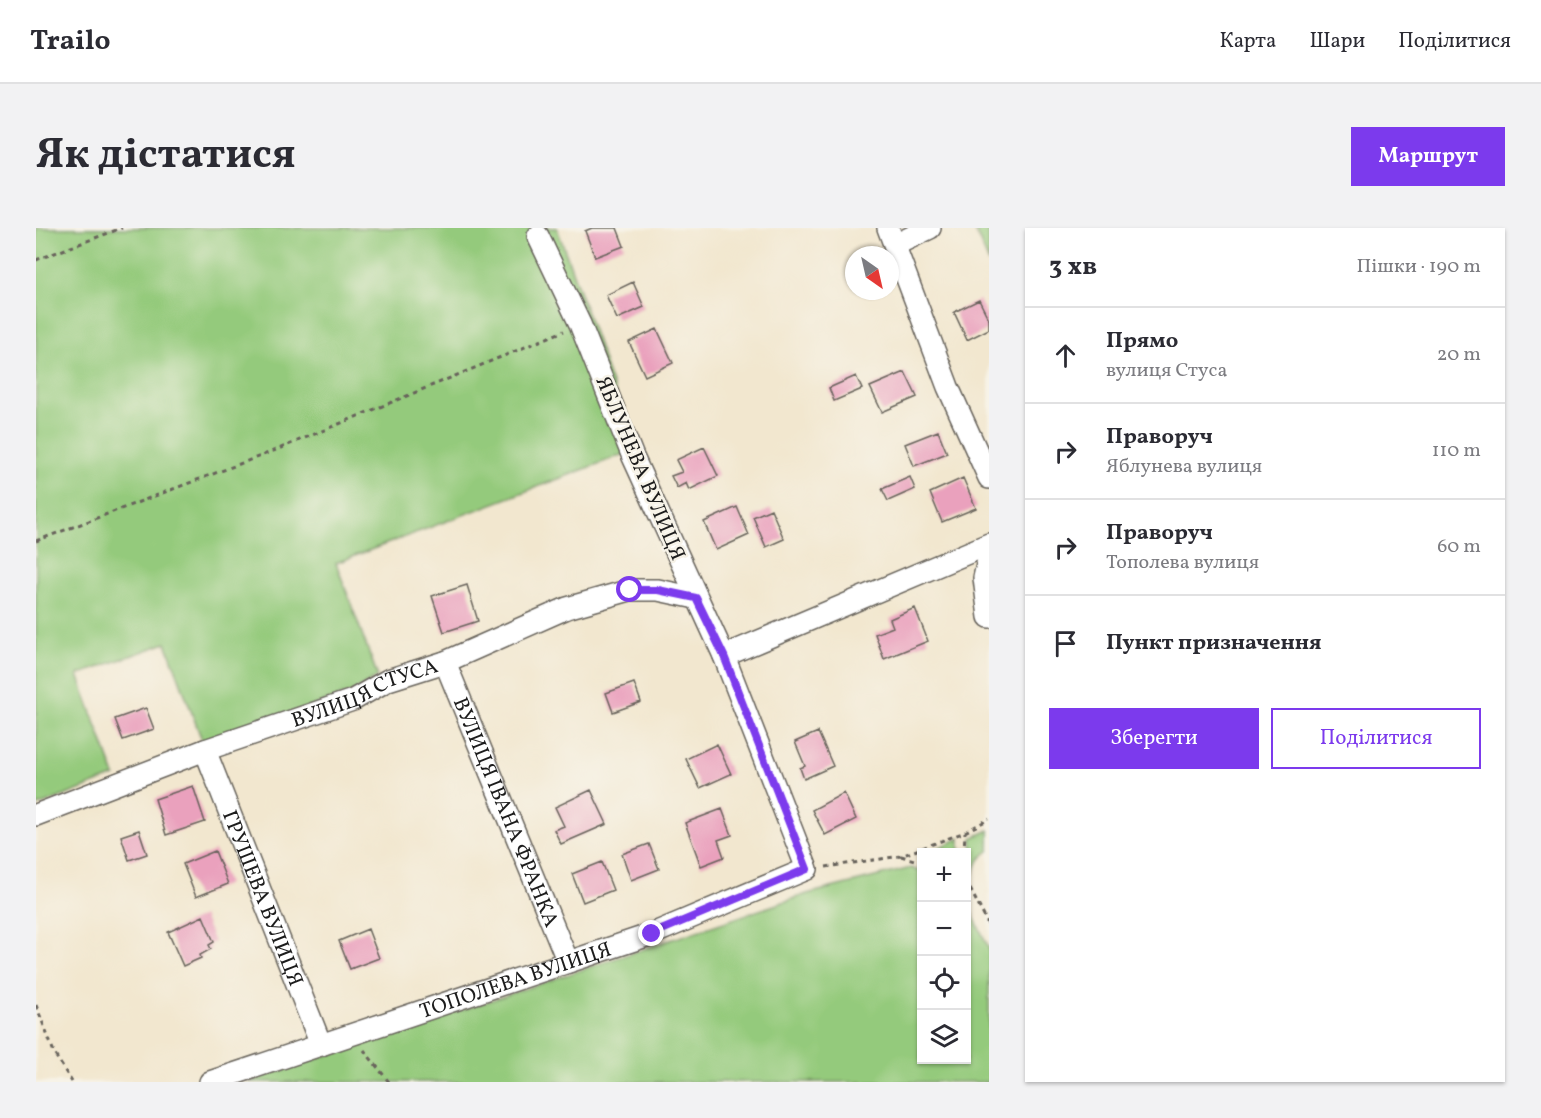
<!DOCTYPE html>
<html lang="uk">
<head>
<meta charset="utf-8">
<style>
	body { margin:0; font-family:Vollkorn,serif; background:#f2f2f3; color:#2b2b33 }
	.controls { position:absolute; right:18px; bottom:18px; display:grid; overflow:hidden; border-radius:0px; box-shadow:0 2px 4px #0004 }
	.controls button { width:54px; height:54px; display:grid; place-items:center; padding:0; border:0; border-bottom:2px solid #e1e1e2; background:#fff; color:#2b2b33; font:30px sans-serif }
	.compass { position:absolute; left:809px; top:18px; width:54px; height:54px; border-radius:50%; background:#fff; box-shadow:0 2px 4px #0004; rotate:146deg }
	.stop { position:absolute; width:18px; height:18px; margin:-14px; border:4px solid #7c3aed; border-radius:50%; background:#fff }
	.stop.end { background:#7c3aed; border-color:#fff; box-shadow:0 2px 6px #0008 }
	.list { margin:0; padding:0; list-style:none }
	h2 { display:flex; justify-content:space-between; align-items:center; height:78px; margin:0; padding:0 24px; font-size:26px }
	h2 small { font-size:20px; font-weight:400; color:#7c7c81 }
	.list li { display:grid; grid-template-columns:39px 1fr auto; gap:18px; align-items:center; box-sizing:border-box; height:96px; padding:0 24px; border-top:2px solid #e1e1e2 }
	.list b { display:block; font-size:22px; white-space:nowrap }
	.list p { margin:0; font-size:20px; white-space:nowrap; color:#7c7c81 }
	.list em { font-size:20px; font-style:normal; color:#7c7c81 }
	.actions { display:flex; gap:12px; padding:18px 24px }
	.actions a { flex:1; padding:14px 0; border:2px solid #7c3aed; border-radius:0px; text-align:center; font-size:21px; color:#7c3aed }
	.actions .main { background:#7c3aed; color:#fff }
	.icon { flex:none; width:33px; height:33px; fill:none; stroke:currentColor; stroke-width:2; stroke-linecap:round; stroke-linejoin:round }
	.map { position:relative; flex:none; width:953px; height:854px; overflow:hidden; border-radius:0px }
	header { display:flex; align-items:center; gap:36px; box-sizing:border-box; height:84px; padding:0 30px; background:#fff; border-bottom:2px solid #e1e1e2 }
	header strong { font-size:28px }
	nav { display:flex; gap:33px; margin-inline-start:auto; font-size:21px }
	.intro { display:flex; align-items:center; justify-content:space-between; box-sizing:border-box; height:144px; padding:0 36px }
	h1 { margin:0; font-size:42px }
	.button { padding:15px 27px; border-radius:0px; background:#7c3aed; color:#fff; font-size:21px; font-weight:700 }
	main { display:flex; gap:36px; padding:0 36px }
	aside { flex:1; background:#fff; border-radius:0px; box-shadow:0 2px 4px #0004 }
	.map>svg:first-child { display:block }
	.green { fill:#94ca7b; stroke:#58734c; stroke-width:1.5 }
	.building { fill:#eaa1bd }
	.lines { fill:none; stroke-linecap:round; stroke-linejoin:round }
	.minor-casing { stroke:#67635b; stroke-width:24 }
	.path { stroke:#67635b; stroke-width:3; stroke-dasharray:4.5 4.5; stroke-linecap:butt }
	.minor { stroke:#fff; stroke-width:21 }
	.route { stroke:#7c3aed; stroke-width:8 }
	.labels { text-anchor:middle; stroke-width:5; stroke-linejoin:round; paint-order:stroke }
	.street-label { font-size:21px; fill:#1c1c1c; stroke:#f7f3e8 }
</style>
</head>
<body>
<header>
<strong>Trailo</strong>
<nav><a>Карта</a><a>Шари</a><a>Поділитися</a></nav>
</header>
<div class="intro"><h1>Як дістатися</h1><a class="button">Маршрут</a></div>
<main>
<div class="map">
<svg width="953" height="854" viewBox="0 0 953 854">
	<rect width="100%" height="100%" fill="#f7f3e8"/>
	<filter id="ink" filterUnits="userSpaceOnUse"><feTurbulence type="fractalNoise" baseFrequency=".0167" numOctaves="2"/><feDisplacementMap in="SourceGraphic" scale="12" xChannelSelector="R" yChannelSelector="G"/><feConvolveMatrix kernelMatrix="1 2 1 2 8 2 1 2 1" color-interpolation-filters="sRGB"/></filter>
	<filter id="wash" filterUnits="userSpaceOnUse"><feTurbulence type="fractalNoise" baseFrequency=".008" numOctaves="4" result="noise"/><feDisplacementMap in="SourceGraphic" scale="24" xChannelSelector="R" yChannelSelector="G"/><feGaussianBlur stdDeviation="1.35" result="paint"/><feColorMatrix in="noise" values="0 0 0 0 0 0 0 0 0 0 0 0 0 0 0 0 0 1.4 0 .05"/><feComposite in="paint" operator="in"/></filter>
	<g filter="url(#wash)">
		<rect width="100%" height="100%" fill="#f2e7cf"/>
		<path class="green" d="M0,0H521L599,222L300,335L342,449L314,465L167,515L130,415L42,447L79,548L0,579Z
			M938,0H953V35Z
			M953,602V623C943,630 940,635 938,647L936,610Z
			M924,610V624H893Z
			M875,640L885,644V832H930L931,675L953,720V854H212L771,666Z"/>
		<g id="blocks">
			<path class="building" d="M556,0H581L588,18L559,29L549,3Z
				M597,54L608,79L581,91L570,67Z
				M943,72L953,92V101L931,112L918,84Z
				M621,101L637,135L609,148L593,114Z
				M869,144L881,169L846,184L834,159Z
				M820,148L826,161L798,173L793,160Z
				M902,203L911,225L878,238L869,216Z
				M668,219L682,248L653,262L650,255L641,260L635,248L646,244L640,232Z
				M874,249L879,261L852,273L846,261Z
				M927,250L940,280L906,294L894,265Z
				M701,279L713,307L680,322L668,294Z
				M735,281L748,311L730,319L717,289Z
				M431,357L442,393L408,404L396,368Z
				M879,380L892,413L848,431L839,406L857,399L854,391Z
				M598,455L605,474L577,484L570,465Z
				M110,480L118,501L87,512L79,491Z
				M782,504L797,538L768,551L764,540L769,538L759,514Z
				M681,516L695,546L664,560L650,531Z
				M157,558L169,594L130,607L119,571Z
				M555,562L571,596L525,616L518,602L528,598L519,579Z
				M808,565L820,591L789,607L776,582Z
				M686,581L696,607L682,612L688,629L665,638L649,595Z
				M103,602L111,626L93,632L85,608Z
				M613,616L623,641L595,652L586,626Z
				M179,623L192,656L160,669L147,636Z
				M566,634L577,662L547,674L536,646Z
				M167,688L178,714L173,717L175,721L164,727L165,730L147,738L132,704Z
				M332,701L343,730L314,741L303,713Z"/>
		</g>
	</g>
	<g filter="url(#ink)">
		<use href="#blocks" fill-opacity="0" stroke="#67635b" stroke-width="1.5"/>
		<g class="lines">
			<defs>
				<g id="minor">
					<path d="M852,0L912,159L953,250"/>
					<path d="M859,17L894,0"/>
					<path d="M953,327L948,350L953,389"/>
					<path d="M688,428L953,316"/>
					<path id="s1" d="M409,434L532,734"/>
					<path id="s2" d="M169,522L285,817"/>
					<path id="s3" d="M0,587L169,522L317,472L352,452L409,434L531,380L594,362H622L660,370"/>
					<path id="s4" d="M174,854L616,706L771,641L688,428L597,229L544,96L502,8"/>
				</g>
			</defs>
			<use href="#minor" class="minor-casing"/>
			<path class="path" d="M0,32L86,0
				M0,313L235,224L528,103
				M928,624L929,604
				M865,628L885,634
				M790,639L865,628L929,604L953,591
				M930,653L953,698
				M0,777L19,827L36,854
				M328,822L353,854"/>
			<use href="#minor" class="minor"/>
		</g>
	</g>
	<g class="lines" filter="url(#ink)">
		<path class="route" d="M594,362H622L660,370L688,428L771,641L616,706"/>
	</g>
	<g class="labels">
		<g class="street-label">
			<text transform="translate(605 240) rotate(67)" y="7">ЯБЛУНЕВА ВУЛИЦЯ</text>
			<text dy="7" stroke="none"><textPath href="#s3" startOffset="351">ВУЛИЦЯ СТУСА</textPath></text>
			<text dy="7" stroke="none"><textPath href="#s1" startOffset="162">ВУЛИЦЯ ІВАНА ФРАНКА</textPath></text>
			<text dy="7" stroke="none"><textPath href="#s2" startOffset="159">ГРУШЕВА ВУЛИЦЯ</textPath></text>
			<text dy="7" stroke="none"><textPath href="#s4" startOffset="322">ТОПОЛЕВА ВУЛИЦЯ</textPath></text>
		</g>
	</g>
</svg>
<div class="controls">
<button>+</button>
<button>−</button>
<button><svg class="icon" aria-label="locate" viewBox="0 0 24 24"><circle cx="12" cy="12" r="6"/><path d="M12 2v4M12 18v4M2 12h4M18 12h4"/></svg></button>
<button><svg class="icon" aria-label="layers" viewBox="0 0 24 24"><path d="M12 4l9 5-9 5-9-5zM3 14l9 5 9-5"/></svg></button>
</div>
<svg class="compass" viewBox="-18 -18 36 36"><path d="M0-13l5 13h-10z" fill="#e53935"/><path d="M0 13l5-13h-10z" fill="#7c7c81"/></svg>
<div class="stop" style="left:594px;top:362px"></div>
<div class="stop end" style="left:616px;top:706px"></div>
</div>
<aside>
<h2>3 хв<small>Пішки · 190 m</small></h2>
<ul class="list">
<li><svg class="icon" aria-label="ahead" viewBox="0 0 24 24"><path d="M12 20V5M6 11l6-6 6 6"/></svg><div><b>Прямо</b><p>вулиця Стуса</p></div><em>20 m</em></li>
<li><svg class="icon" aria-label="right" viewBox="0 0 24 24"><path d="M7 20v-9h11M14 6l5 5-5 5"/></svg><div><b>Праворуч</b><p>Яблунева вулиця</p></div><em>110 m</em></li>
<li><svg class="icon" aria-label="right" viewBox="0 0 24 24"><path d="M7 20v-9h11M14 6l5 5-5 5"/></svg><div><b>Праворуч</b><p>Тополева вулиця</p></div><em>60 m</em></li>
<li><svg class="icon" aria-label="arrive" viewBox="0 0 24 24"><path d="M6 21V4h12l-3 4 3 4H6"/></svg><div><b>Пункт призначення</b></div></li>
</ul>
<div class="actions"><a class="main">Зберегти</a><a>Поділитися</a></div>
</aside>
</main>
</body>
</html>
